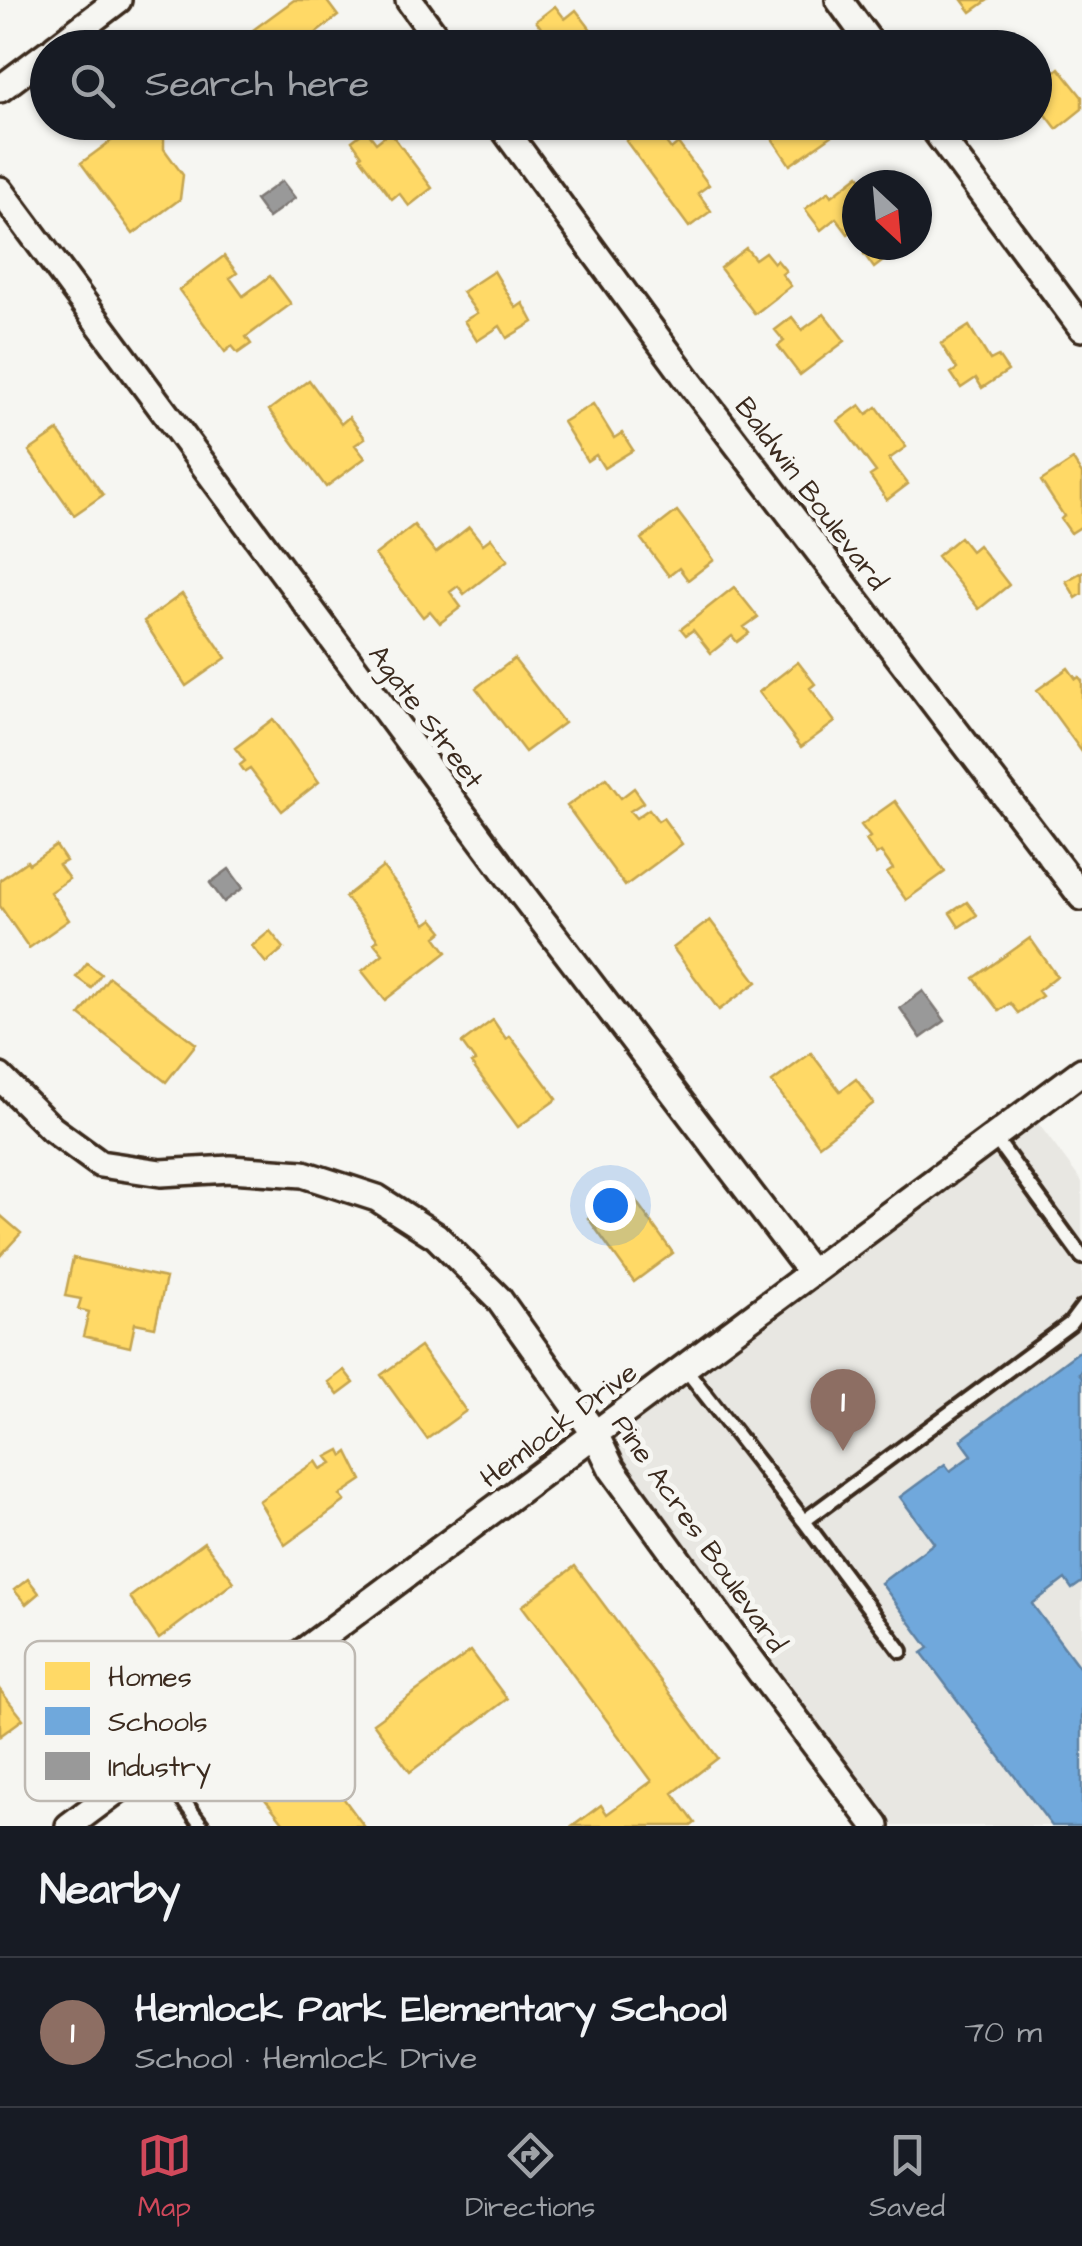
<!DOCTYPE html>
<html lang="en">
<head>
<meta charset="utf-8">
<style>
	body { margin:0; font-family:"Architects Daughter",sans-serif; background:#20242c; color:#f1f3f6 }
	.compass { position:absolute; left:842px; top:170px; width:90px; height:90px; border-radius:50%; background:#171b24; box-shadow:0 2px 8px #0004; rotate:154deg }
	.you { position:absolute; left:610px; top:1205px; width:35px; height:35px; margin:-25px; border:8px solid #fff; border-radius:50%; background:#1a73e8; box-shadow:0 0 0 15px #1a73e833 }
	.badge { display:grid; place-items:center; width:65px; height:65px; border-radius:50%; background:#d1495b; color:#fff; font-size:32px; font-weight:700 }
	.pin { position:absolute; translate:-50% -82px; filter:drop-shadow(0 2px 5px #0008) }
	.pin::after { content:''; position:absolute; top:52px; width:35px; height:30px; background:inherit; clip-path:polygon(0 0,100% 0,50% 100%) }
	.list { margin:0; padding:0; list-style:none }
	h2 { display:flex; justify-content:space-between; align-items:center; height:130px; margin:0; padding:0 40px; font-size:42px }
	h2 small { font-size:32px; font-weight:400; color:#9ea1a6 }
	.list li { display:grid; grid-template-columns:65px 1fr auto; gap:30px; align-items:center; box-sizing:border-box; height:150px; padding:0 40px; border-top:2px solid #363941 }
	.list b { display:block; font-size:38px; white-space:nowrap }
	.list p { margin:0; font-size:32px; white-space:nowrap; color:#9ea1a6 }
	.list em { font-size:32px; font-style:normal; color:#9ea1a6 }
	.icon { flex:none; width:55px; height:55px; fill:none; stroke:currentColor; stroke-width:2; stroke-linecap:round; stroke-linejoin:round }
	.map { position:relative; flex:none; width:1082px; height:1826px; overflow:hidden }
	.search { position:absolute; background:#171b24; box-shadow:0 2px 8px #0004; left:30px; right:30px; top:30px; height:110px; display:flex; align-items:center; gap:25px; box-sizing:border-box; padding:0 35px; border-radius:55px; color:#9ea1a6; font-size:38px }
	.sheet { height:280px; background:#171b24 }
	nav { display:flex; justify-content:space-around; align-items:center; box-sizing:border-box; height:140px; border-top:2px solid #363941; background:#171b24; font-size:28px; color:#9ea1a6 }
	nav a { display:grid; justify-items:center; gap:5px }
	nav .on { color:#d1495b }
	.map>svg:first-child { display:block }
	.built { fill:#e8e7e2 }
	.homes { fill:#ffd966; stroke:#c4a450; stroke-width:2.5 }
	.schools { fill:#6fa8dc; stroke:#5f82a3; stroke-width:2.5 }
	.industry { fill:#999; stroke:#7d7874; stroke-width:2.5 }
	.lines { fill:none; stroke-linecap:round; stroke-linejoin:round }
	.lane-casing { stroke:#3b2a1e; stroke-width:20 }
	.street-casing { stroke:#3b2a1e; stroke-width:32 }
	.lane { stroke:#f6f6f2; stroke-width:12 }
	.street { stroke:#f6f6f2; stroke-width:25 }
	.labels { text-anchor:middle; stroke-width:10; stroke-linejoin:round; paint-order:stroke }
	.street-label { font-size:28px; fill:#3b2a1e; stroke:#f6f6f2 }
	.key { fill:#f6f6f2; stroke:#beb9b2; stroke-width:2.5 }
	.key-label { font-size:28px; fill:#3b2a1e }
</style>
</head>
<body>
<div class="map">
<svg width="1082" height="1826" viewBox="0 0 1082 1826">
	<rect width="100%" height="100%" fill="#f6f6f2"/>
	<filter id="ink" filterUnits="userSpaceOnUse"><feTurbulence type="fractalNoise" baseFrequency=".01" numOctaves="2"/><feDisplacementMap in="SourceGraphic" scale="20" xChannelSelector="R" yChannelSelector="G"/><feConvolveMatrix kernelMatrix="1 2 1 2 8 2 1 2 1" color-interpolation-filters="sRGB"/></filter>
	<g filter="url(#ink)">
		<path class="built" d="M1029,1111L1082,1182V1826H876L595,1434Z"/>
		<path class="homes" d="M294,0H326L338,16L297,48H249L242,38Z
			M962,0H988L971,12Z
			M555,6L565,19L576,10L605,48H556L536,21Z
			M1042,62L1052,74L1059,68L1082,97V109L1057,129L1044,112L1039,115L1034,109L1039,105L1034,100V68Z
			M117,122L158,127L164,135V149L183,175L180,199L133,234L81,163L115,138Z
			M651,122L671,149L678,143L709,185L698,193L711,211L689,227L626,141Z
			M761,122H824L833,135L790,165Z
			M366,130L376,143L390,132L432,188L409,206L399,193L392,199L360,157L362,155L352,141Z
			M859,175L867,185H857V235L853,230L848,234L836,218L821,230L805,209L829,191L832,196Z
			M864,245H904L874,268L864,254L869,251Z
			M746,248L755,259L765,252L774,263L777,260L786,271L782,274L791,286L755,314L720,268Z
			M224,256L237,273L230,278L243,296L270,276L291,304L246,337L251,344L238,353L232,346L225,352L179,290Z
			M494,271L516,308L523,303L533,322L507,338L500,326L477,341L464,321L477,313L462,292Z
			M824,314L845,341L800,375L778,346L784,341L775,330L792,317L802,330Z
			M969,326L990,360L998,356L1008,371L982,388L976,378L961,388L951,373L957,369L941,344Z
			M309,380L341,424L349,417L365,438L355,445L365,458L326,487L269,410Z
			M593,404L614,438L622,433L633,450L604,468L596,455L587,461L563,422Z
			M860,405L867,414L877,407L906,447L889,459L908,484L887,500L870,476L876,472L838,421Z
			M58,431L103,495L74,515L29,451Z
			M1073,460L1082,474V526L1071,533L1061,519L1064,516L1041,481Z
			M677,511L714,560L688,580L679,568L669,576L641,539Z
			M414,525L436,553L469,527L483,544L491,538L508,560L464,594L458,586L450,592L461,607L440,623L430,611L423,617L375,555Z
			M960,537L971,551L978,545L1009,585L979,609L937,556Z
			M1082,572V594L1076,598L1066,581Z
			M734,587L758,617L744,627L749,633L737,642L732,636L711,653L693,630L686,635L681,629Z
			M182,594L226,658L186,686L144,621Z
			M514,659L564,723L525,752L476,688Z
			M798,662L815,684L810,688L835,722L801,747L759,692Z
			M1068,668L1076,679L1079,677L1082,681V752L1037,690Z
			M273,719L319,782L282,811L250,769L245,772L240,765L245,761L235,748Z
			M606,778L621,798L634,788L644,802L630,811L636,818L649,809L658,821L663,818L682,844L625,886L567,806Z
			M895,801L945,872L906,900L887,873L893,869L881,852L876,855L866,840L870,837L861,825Z
			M56,846L66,861L59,865L69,879L50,892L69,920L29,948L0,906V880L27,861L29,864Z
			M383,867L426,924L433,919L443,931L436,937L447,952L385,1000L362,971L383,954L374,943L378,940L345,897Z
			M967,902L977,915L959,927L950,913Z
			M710,920L757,982L719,1010L673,948Z
			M270,931L284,948L266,963L252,946Z
			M1030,938L1057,976L1038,991L1042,996L1018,1013L1010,1003L999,1011L974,978Z
			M87,963L101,974L91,988L76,977Z
			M109,977L196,1044L166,1082L80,1015Z
			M493,1020L506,1039L510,1036L557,1099L518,1127L471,1063L475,1061L462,1043Z
			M811,1053L840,1091L856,1079L874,1103L819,1145L772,1082Z
			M628,1190L673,1253L634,1282L588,1218Z
			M0,1215L21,1233L0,1256Z
			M73,1258L166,1278L155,1327L135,1323L130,1347L83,1336L89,1312L78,1309L81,1299L65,1296Z
			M420,1347L466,1411L427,1439L381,1375Z
			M344,1370L354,1383L338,1395L328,1382Z
			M340,1450L343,1456L348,1452L362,1480L340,1495L345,1501L285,1545L259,1501L316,1461L321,1469L332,1463L327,1457Z
			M204,1542L234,1582L159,1639L130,1597Z
			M575,1566L718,1758L673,1793L695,1823L691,1826H573L601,1805L607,1814L652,1781L522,1606Z
			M28,1579L39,1593L26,1604L14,1590Z
			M471,1651L507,1699L410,1772L373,1723Z
			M0,1690L23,1719L0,1736Z
			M316,1761L364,1826H286L264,1798Z"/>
		<path class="schools" d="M1082,1349V1371L1079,1373L1082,1377V1582L1072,1589L1065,1579L1032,1604L1082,1671V1826H1052L922,1653L929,1648L881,1583L934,1543L900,1497L945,1464L950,1471L972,1455L961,1440Z"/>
		<path class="industry" d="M282,181L295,198L268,218L255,200Z
			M229,869L243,888L224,902L210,883Z
			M923,991L945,1021L921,1038L900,1008Z"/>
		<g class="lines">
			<defs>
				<path id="lane" d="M994,1137L1082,1257
					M684,1367L804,1521L1070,1324L1082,1308
					M804,1521L901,1651
					M155,1762L202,1826"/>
				<path id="street" d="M409,0L444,48
					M839,0L874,48
					M55,48L118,0
					M0,89L48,53
					M499,122L688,380L1082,897
					M929,122L1082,328
					M0,190L512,881L811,1273
					M0,1077L52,1129L100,1164L161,1173L230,1169L303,1174L377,1198L436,1236L498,1298L595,1434L612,1469L743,1649L876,1826
					M69,1826L1082,1071"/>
			</defs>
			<use href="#lane" class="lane-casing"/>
			<use href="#street" class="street-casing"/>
			<use href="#lane" class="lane"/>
			<use href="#street" class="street"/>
		</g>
	</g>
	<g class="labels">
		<g class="street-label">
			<text transform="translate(812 493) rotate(53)" y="10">Baldwin Boulevard</text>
			<text transform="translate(427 716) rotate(53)" y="10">Agate Street</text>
			<text transform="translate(558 1424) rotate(-37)" y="10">Hemlock Drive</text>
			<text transform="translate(700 1533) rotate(55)" y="10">Pine Acres Boulevard</text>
		</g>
	</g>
	<rect x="25" y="1641" width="330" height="160" rx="15" class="key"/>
	<rect x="45" y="1662" width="45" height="28" fill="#ffd966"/>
	<rect x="45" y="1707" width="45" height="28" fill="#6fa8dc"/>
	<rect x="45" y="1752" width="45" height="28" fill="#999"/>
	<g class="key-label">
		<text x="108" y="1686">Homes</text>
		<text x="108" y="1731">Schools</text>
		<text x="108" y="1776">Industry</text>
	</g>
</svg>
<svg class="compass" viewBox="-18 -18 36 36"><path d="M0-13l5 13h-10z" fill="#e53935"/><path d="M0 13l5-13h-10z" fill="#9ea1a6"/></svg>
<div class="you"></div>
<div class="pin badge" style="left:843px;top:1451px;background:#8d6e63">1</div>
<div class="search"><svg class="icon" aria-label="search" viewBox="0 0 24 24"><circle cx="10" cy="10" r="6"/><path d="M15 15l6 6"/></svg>Search here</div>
</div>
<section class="sheet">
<h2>Nearby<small></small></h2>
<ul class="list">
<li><span class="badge" style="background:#8d6e63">1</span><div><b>Hemlock Park Elementary School</b><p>School · Hemlock Drive</p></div><em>70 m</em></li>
</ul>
</section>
<nav>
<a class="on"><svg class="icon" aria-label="map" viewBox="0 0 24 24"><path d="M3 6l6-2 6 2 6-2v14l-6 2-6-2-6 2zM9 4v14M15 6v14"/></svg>Map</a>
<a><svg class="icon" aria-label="directions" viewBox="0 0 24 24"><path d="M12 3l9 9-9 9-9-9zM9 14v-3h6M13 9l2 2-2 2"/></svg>Directions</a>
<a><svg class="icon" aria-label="saved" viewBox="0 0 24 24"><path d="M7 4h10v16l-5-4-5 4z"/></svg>Saved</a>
</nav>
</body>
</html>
